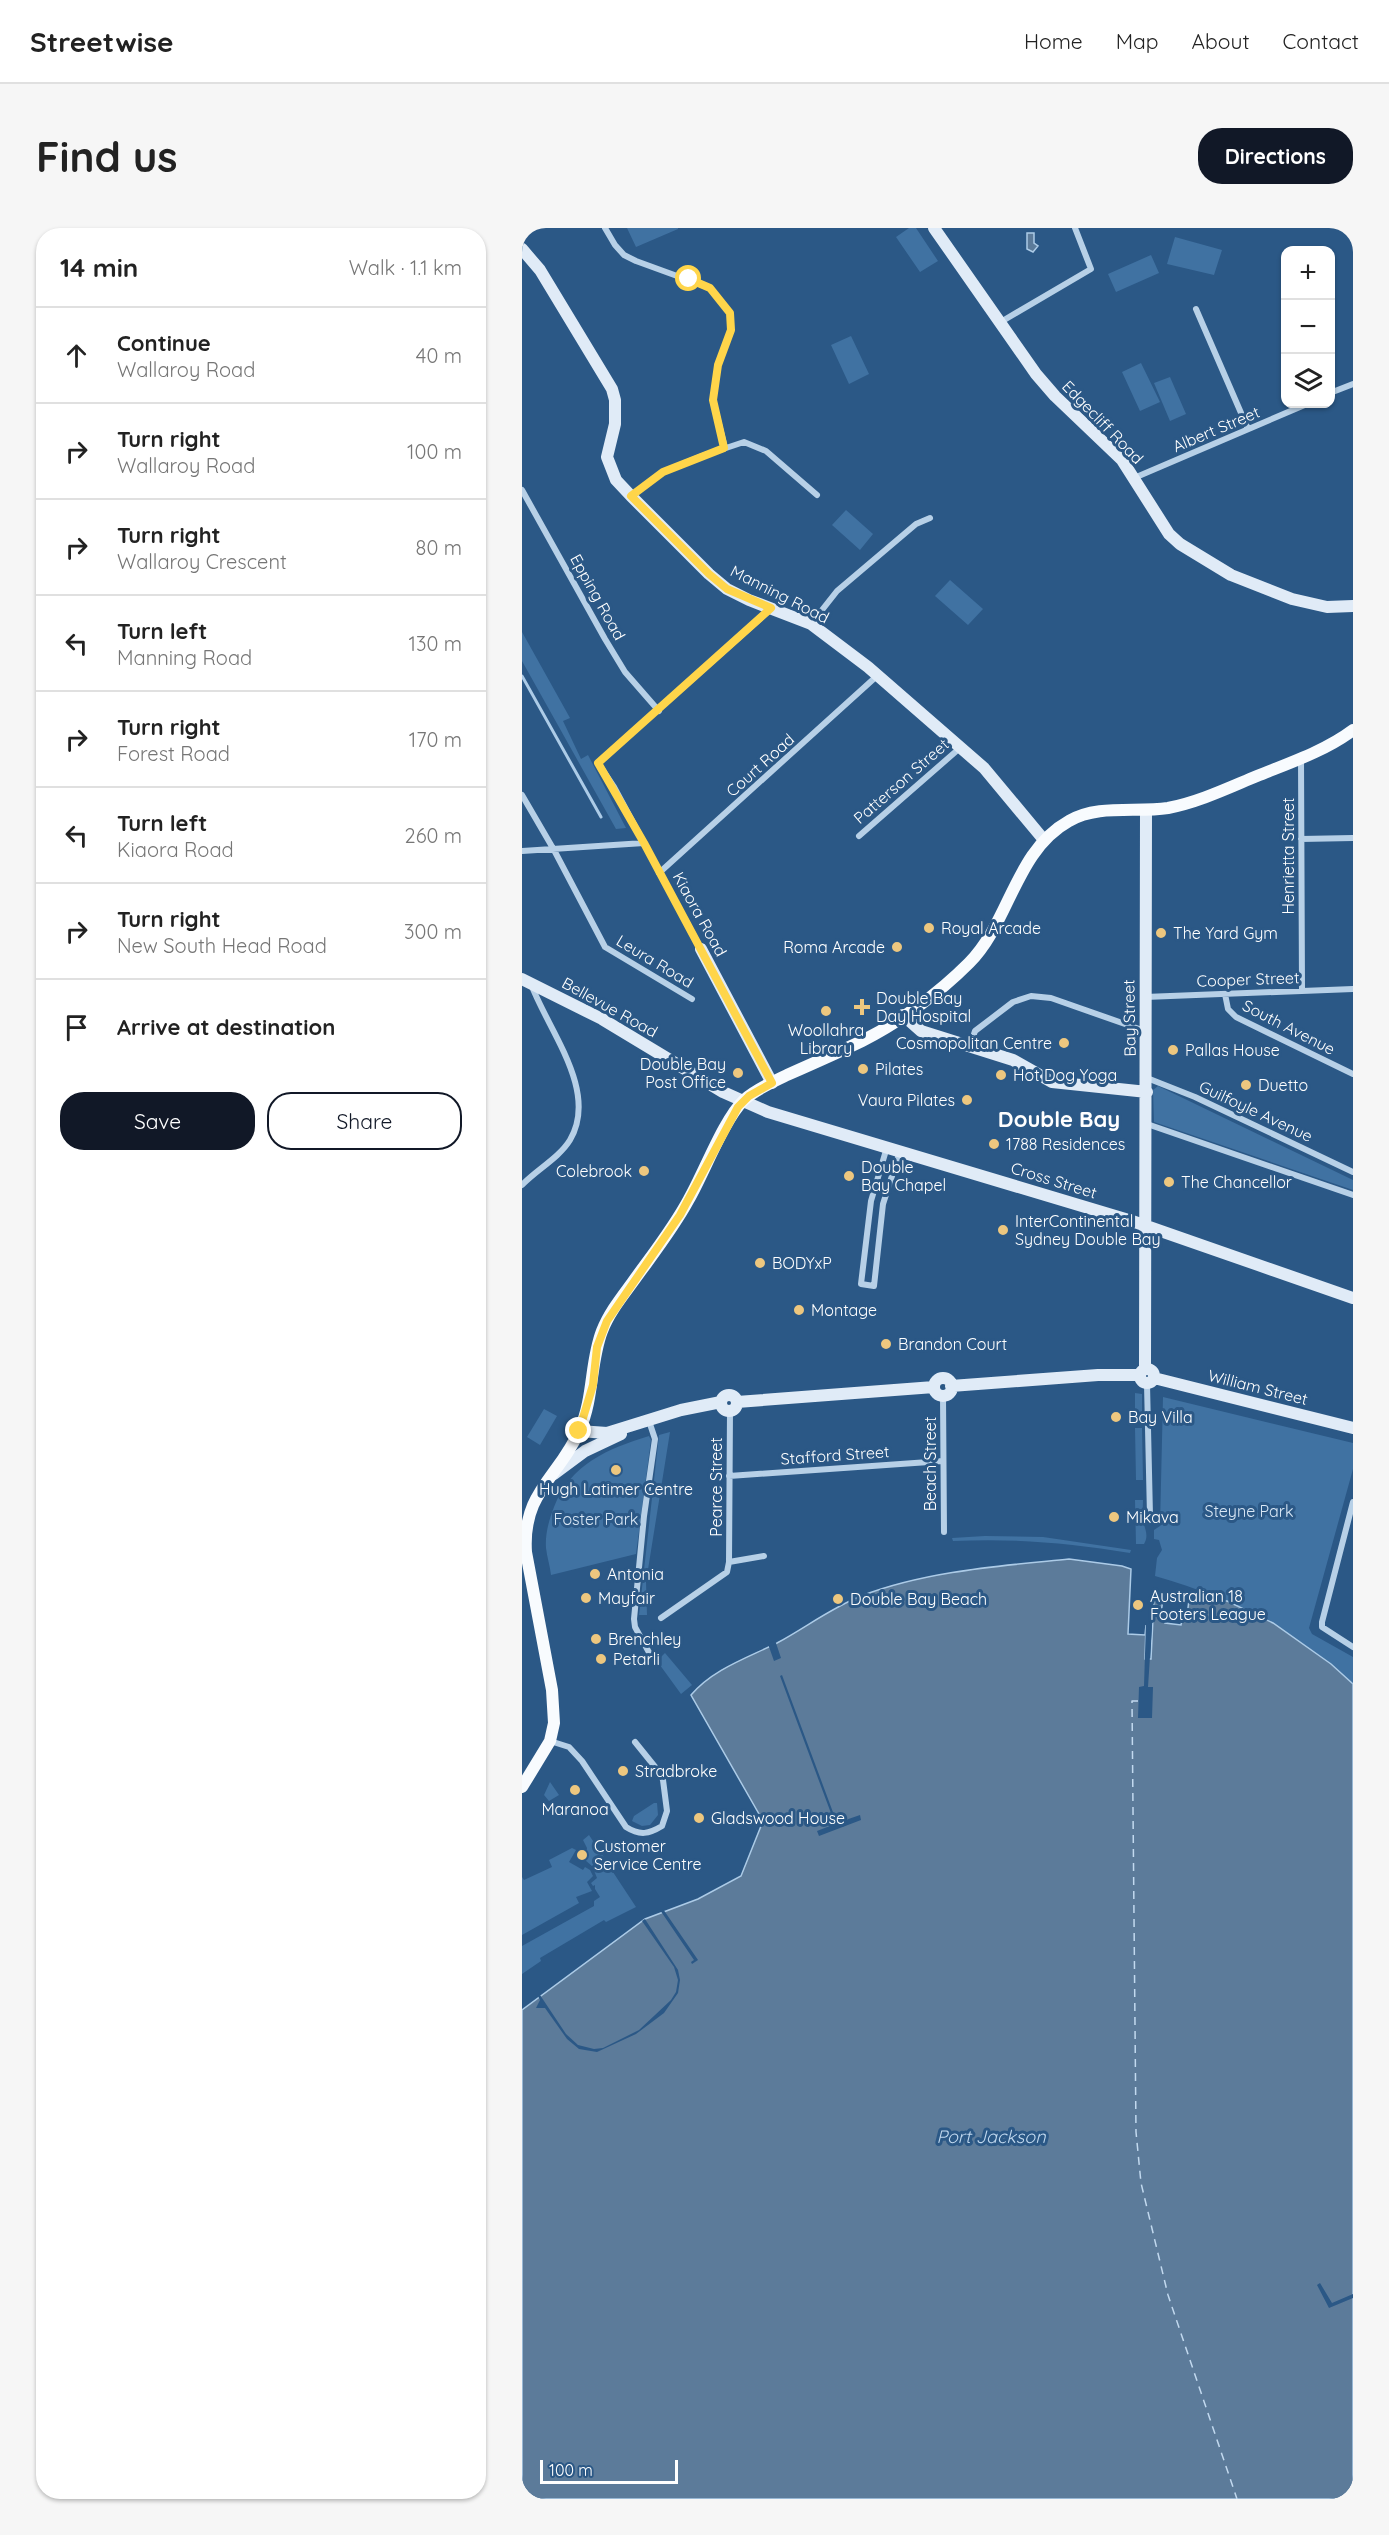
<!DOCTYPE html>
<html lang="en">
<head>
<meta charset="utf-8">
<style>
	body { margin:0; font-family:Quicksand,sans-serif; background:#f6f6f6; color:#222 }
	.controls { position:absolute; right:18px; top:18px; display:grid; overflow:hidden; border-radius:12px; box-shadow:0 2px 4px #0004 }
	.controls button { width:54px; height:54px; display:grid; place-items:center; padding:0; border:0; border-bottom:2px solid #e0e0e0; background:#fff; color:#222; font:30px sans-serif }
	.scale { position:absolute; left:18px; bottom:15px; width:138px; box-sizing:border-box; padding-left:6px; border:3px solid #fff; border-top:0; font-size:16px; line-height:21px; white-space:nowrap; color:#fff; -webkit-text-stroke:4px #2b5886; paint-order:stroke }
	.stop { position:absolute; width:18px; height:18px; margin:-14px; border:4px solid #ffd54a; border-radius:50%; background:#fff }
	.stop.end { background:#ffd54a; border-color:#fff; box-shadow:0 2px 6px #0008 }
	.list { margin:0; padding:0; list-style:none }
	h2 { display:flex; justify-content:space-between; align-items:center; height:78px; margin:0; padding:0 24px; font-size:26px }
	h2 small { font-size:20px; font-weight:400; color:#767676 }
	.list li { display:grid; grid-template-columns:39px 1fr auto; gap:18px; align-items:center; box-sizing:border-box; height:96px; padding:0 24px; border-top:2px solid #e0e0e0 }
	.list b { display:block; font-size:22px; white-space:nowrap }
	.list p { margin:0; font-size:20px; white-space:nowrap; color:#767676 }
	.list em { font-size:20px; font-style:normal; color:#767676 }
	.actions { display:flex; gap:12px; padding:18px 24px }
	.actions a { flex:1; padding:14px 0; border:2px solid #111827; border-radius:24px; text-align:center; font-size:21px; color:#111827 }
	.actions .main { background:#111827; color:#fff }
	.icon { flex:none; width:33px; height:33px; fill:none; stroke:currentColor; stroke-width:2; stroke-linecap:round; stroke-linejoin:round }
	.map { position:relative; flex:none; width:831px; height:2271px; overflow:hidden; border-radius:24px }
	header { display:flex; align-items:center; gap:36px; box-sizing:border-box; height:84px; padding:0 30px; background:#fff; border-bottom:2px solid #e0e0e0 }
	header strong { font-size:28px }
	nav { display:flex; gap:33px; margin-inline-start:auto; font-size:21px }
	.intro { display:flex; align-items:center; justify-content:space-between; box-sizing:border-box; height:144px; padding:0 36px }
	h1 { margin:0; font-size:42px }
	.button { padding:15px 27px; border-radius:24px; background:#111827; color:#fff; font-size:21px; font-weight:700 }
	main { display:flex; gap:36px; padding:0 36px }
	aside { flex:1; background:#fff; border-radius:24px; box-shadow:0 2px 4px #0004 }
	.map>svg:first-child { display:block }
	.green { fill:#4072a2 }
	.water { fill:#5c7b9a; stroke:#accbe7; stroke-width:1.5 }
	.pier { fill:#2b5886 }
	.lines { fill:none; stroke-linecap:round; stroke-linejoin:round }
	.stream { stroke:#accbe7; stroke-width:3 }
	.ferry { stroke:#c2d9ef; stroke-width:1.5; stroke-dasharray:8 6; stroke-linecap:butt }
	.street { stroke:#b7d0e7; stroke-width:6 }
	.secondary { stroke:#e0ebf7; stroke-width:12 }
	.primary { stroke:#f8fbfe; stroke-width:12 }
	.route { stroke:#ffd54a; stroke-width:8 }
	.poi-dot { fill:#edc77f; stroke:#2b5886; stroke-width:2 }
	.labels { text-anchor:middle; stroke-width:6; stroke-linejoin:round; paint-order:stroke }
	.street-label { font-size:16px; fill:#fff; stroke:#2b5886 }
	.poi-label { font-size:16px; fill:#fff; stroke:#2b5886; text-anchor:start }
	.park-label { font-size:16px; fill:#dae8f6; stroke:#2b5886 }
	.water-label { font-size:18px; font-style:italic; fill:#c2d9ef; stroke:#2b5886 }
	.district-label { font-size:22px; font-weight:bold; fill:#fff; stroke:#2b5886 }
</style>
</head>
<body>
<header>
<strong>Streetwise</strong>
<nav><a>Home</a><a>Map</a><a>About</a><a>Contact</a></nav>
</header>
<div class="intro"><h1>Find us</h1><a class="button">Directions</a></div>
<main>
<aside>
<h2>14 min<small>Walk · 1.1 km</small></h2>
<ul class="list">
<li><svg class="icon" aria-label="ahead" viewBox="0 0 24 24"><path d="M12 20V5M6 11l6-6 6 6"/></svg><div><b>Continue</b><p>Wallaroy Road</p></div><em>40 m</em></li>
<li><svg class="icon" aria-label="right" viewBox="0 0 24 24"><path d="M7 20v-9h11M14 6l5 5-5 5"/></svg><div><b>Turn right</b><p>Wallaroy Road</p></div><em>100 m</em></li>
<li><svg class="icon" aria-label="right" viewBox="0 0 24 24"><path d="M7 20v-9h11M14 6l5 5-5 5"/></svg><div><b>Turn right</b><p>Wallaroy Crescent</p></div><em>80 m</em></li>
<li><svg class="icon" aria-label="left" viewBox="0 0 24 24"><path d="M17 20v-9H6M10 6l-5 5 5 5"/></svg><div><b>Turn left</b><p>Manning Road</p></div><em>130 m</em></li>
<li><svg class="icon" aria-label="right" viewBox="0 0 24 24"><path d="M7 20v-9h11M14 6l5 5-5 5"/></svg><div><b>Turn right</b><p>Forest Road</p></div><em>170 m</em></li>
<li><svg class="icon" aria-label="left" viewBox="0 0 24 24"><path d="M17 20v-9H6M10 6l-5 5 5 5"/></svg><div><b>Turn left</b><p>Kiaora Road</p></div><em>260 m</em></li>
<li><svg class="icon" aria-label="right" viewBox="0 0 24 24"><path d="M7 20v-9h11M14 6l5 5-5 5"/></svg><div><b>Turn right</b><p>New South Head Road</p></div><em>300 m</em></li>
<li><svg class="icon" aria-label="arrive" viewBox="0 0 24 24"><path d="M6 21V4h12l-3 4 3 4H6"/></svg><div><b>Arrive at destination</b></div></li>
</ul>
<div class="actions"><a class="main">Save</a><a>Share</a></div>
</aside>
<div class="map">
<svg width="831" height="2271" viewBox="0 0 831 2271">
	<rect width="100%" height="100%" fill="#2b5886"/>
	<path class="green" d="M105,0H156V1L114,19Z
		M387,0H394L416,33L398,44L374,9Z
		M653,9L700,22L692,47L645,36Z
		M629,27L637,45L594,64L586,46Z
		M329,108L347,146L327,156L309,117Z
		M619,135L638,174L618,183L600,144Z
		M648,149L664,186L648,193L632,155Z
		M324,282L351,306L338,322L310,297Z
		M428,352L461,381L446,397L413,368Z
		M0,404L48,490L41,493L59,531L66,527L104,600L94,601L0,433Z
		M636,858L831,952V962L632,894L631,862Z
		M613,1165L620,1166V1195H613Z
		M641,1169L831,1215V1241L787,1400L790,1406L831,1429V1456C772,1402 710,1370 633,1348L635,1330L640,1322L637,1312L632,1311V1302L638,1298Z
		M22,1181L35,1188L18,1217L5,1209Z
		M613,1200H620L621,1252H614Z
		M148,1204L124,1354L125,1387H117L137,1207Z
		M127,1208L129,1212L114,1326L29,1347C28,1338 25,1329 24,1320C23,1306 27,1292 32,1279C49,1236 85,1221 127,1208Z
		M613,1272H621C621,1279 620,1287 621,1293C623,1301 627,1308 622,1316H614Z
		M463,1308L521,1309L609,1322L608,1325C547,1315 493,1310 431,1313L430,1310Z
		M143,1425L170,1457L159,1466L135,1433Z
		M28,1554L37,1567L27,1573L22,1567Z
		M132,1575H135L136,1587L128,1597L120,1598L110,1593L112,1588Z
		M67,1607L83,1631L70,1638L63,1632L65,1620L61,1612Z
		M50,1620L54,1622L47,1634L61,1642L63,1639L68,1642L71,1648L65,1654L70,1663L54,1669L57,1675L0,1707V1649L2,1652L30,1639L27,1632Z
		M81,1635H85L114,1679L84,1694L82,1692L18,1730L19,1733L0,1746V1718L72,1678V1673L78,1669L73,1661V1657L71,1658L69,1655L75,1650L71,1640Z"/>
	<path class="water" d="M505,5H512V15L516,18L511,24L505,21Z
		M547,1331L600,1338L609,1341L606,1406L623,1407L624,1397L623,1431H629L632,1370H641L639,1386H644L643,1395L659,1397L661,1388H665L667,1372L705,1373L751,1395L809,1436L831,1456V2271H0V1782L123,1691L176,1671L219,1648L241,1593L169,1467C191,1441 225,1430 255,1415C283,1400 309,1380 339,1368C404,1343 478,1338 547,1331Z"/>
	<path class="pier" d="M632,1367L626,1459H631L630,1490H616L617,1459L622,1458L624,1394L627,1397L626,1428L629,1369Z
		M253,1412L259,1430L252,1433L246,1416Z
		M260,1447L315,1595L338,1587L339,1592L297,1608L295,1603L313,1596L258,1448Z
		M141,1681L176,1732L170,1736L169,1734L172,1732L138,1682Z
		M123,1691L156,1742L158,1752L156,1765L142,1785L114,1806L75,1824L57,1821L45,1811L23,1780H14L18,1772L16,1768L18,1767L44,1806L56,1817L72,1821L81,1820L117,1802L149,1772L154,1764L156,1752L152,1739L120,1693Z
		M798,2055L810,2075L831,2066V2070L807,2080L795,2057Z"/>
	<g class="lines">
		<path class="stream" d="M0,448L79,589"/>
		<path class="ferry" d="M616,1473H610L614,1904L619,1955L646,2067L715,2271"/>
		<path class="street" d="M83,0L93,17L102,27L114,33L188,60L208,85L209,103L196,137L191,172L203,220
			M674,81L726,201
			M477,95L569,41L553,0
			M808,165L831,156
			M612,250L785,176
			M0,262L83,411L103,444L137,483
			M109,268L141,244L180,228L222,214L244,223L295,267
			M289,396L315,363L394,296L408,290
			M779,530L780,762
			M0,567L32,622L83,719L170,771
			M337,608L439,519
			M779,611L831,610
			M0,623L122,615
			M137,645L356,447
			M179,721L92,559L76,535L249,381
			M703,766L706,781L714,789L831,846
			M623,769L831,761
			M448,818L453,803L491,774L509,768L529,770L623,803
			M625,850L673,869L831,944
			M625,896L831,967
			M365,919L349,973L339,1056L352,1058L361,976L378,923
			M0,957C14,942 37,930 48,912C77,863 26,802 9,756
			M625,1156L628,1288
			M421,1168L422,1304
			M127,1193L133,1211L122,1288L112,1391L113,1399L129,1428
			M207,1248L421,1233
			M831,1274L800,1394V1399L831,1419
			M207,1334L208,1183
			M139,1390L205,1344L207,1334L242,1328
			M28,1513L47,1519L60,1533L104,1599C118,1608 127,1606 140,1598L145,1583L141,1552L138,1545L113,1514"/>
		<path class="secondary" d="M412,0L514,146L533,168L600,232L647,306L658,316L709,347L770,371L805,379L831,378
			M0,21L18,42L90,161L93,172V196L85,229L94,252L109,268L187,346L205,361L227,372L289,396L346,439L462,540L522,612
			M179,721L250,855
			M0,751L80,791L201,864L246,884L610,993L831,1070
			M381,787L399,803L491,832L530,854L625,864
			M618 1148a7 7 0 1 1 14 0a7 7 0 1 1-14 0Z
			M623,1141L624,583
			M632,1150L831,1200
			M412 1159a9 9 0 1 1 18 0a9 9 0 1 1-18 0Z
			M429,1158L576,1147H618
			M199 1175a8 8 0 1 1 16 0a8 8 0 1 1-16 0Z
			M215,1174L412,1159
			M57,1203L85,1205L159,1182L199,1174
			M32,1246L63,1223L99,1206"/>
		<path class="primary" d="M0,1559L28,1513L32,1495L30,1462L4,1324C0,1263 38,1249 58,1201C72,1169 68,1134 80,1103C87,1085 99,1070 110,1055C130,1027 151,1001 167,971C182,945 202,891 222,872C234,861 251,854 265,847C290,836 315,825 340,813C378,794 417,765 447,735C488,694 493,623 547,593C576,576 614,585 646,580C677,574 706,560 735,548C767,535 803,523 831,502"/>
	</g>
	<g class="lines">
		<path class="route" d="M57,1203L71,1157L75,1119L85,1093L158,987L216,879L227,868L250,855L122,615L76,535L249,380L205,361L187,346L109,268L141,244L202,220L191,172L196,137L209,102L208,85L188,60L167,51"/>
	</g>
	<g class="poi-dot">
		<circle cx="407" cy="700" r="6"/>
		<circle cx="639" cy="705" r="6"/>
		<circle cx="375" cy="719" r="6"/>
		<path d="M337 770h6v6h6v6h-6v6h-6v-6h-6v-6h6z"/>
		<circle cx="304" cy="783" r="6"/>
		<circle cx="542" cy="815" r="6"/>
		<circle cx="651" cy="822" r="6"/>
		<circle cx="341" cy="841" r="6"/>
		<circle cx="216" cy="845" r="6"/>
		<circle cx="479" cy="847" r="6"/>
		<circle cx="724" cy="857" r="6"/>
		<circle cx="445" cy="872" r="6"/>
		<circle cx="472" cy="916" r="6"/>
		<circle cx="122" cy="943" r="6"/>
		<circle cx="327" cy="948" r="6"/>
		<circle cx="647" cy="954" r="6"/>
		<circle cx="481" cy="1002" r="6"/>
		<circle cx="238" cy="1035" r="6"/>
		<circle cx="277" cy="1082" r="6"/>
		<circle cx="364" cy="1116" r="6"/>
		<circle cx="594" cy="1189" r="6"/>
		<circle cx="94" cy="1242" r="6"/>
		<circle cx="592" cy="1289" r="6"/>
		<circle cx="73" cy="1346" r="6"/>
		<circle cx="64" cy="1370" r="6"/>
		<circle cx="316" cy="1371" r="6"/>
		<circle cx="616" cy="1377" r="6"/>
		<circle cx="74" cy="1411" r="6"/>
		<circle cx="79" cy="1431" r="6"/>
		<circle cx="101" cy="1543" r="6"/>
		<circle cx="53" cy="1562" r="6"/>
		<circle cx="177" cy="1590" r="6"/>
		<circle cx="60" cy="1627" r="6"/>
	</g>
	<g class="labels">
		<g class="street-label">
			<text transform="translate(581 194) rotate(46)" y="6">Edgecliff Road</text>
			<text transform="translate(694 201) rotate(-23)" y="6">Albert Street</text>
			<text transform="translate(258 366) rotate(27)" y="6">Manning Road</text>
			<text transform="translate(76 369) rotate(61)" y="6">Epping Road</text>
			<text transform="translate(238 537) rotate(-42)" y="6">Court Road</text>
			<text transform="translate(379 553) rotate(-41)" y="6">Patterson Street</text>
			<text transform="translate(766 628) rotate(-90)" y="6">Henrietta Street</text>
			<text transform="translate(178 686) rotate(61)" y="6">Kiaora Road</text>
			<text transform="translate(133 733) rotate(31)" y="6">Leura Road</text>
			<text transform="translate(726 751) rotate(-2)" y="6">Cooper Street</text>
			<text transform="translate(88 779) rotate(29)" y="6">Bellevue Road</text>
			<text transform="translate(607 790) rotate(-91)" y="6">Bay Street</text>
			<text transform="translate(767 799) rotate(27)" y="6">South Avenue</text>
			<text transform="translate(734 883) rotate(25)" y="6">Guilfoyle Avenue</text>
			<text transform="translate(532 952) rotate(17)" y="6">Cross Street</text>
			<text transform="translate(736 1159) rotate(14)" y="6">William Street</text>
			<text transform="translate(313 1227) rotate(-4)" y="6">Stafford Street</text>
			<text transform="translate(408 1236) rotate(-90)" y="6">Beach Street</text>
			<text transform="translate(194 1259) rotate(-90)" y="6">Pearce Street</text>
		</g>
		<g class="poi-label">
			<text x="419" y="706">Royal Arcade</text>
			<text x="651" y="711">The Yard Gym</text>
			<text x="363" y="725" text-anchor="end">Roma Arcade</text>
			<text x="354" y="776">Double Bay<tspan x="354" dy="18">Day Hospital</tspan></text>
			<text x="304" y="808" text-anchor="middle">Woollahra<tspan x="304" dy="18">Library</tspan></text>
			<text x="530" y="821" text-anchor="end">Cosmopolitan Centre</text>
			<text x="663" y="828">Pallas House</text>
			<text x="204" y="842" text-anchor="end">Double Bay<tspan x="204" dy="18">Post Office</tspan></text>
			<text x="353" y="847">Pilates</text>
			<text x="491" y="853">Hot Dog Yoga</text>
			<text x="736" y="863">Duetto</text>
			<text x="433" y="878" text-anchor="end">Vaura Pilates</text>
			<text x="484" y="922">1788 Residences</text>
			<text x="339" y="945">Double<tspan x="339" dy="18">Bay Chapel</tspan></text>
			<text x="110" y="949" text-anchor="end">Colebrook</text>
			<text x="659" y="960">The Chancellor</text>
			<text x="493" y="999">InterContinental<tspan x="493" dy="18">Sydney Double Bay</tspan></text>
			<text x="250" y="1041">BODYxP</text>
			<text x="289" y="1088">Montage</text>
			<text x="376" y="1122">Brandon Court</text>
			<text x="606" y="1195">Bay Villa</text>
			<text x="94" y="1267" text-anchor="middle">Hugh Latimer Centre</text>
			<text x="604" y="1295">Mikava</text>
			<text x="85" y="1352">Antonia</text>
			<text x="628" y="1374">Australian 18<tspan x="628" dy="18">Footers League</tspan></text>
			<text x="76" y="1376">Mayfair</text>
			<text x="328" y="1377">Double Bay Beach</text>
			<text x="86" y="1417">Brenchley</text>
			<text x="91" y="1437">Petarli</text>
			<text x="113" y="1549">Stradbroke</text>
			<text x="53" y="1587" text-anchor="middle">Maranoa</text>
			<text x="189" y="1596">Gladswood House</text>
			<text x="72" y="1624">Customer<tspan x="72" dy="18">Service Centre</tspan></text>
		</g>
		<g class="park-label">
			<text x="727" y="1289">Steyne Park</text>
			<text x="74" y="1297">Foster Park</text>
		</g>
		<g class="water-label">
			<text x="469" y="1915">Port Jackson</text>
		</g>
		<g class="district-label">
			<text x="537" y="899">Double Bay</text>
		</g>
	</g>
</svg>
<div class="controls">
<button>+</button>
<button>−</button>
<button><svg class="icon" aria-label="layers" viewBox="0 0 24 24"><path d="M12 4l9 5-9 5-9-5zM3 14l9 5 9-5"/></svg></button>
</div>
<div class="scale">100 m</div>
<div class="stop" style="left:167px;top:51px"></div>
<div class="stop end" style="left:57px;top:1203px"></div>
</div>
</main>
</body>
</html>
